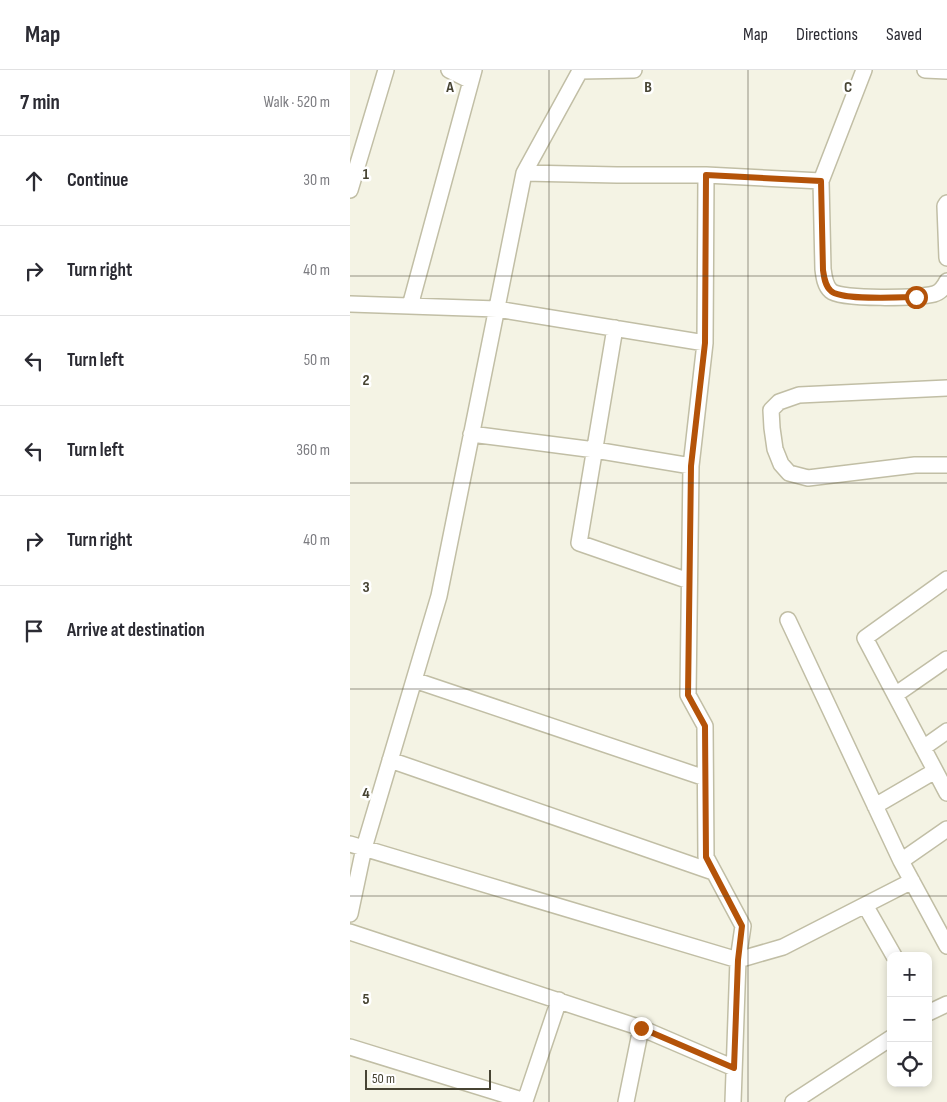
<!DOCTYPE html>
<html lang="en">
<head>
<meta charset="utf-8">
<style>
	body { margin:0; font-family:"Sofia Sans Condensed",sans-serif; background:#f2f2f3; color:#2b2b33 }
	.controls { position:absolute; right:15px; bottom:15px; display:grid; overflow:hidden; border-radius:10px; box-shadow:0 2px 8px #0003 }
	.controls button { width:45px; height:45px; display:grid; place-items:center; padding:0; border:0; border-bottom:1px solid #e1e1e2; background:#fff; color:#2b2b33; font:25px sans-serif }
	.scale { position:absolute; left:15px; bottom:12px; width:126px; box-sizing:border-box; padding-left:5px; border:2px solid #474433; border-top:0; font-size:14px; line-height:18px; white-space:nowrap; color:#474433; -webkit-text-stroke:4px #fff; paint-order:stroke }
	.stop { position:absolute; width:15px; height:15px; margin:-11px; border:4px solid #b45309; border-radius:50%; background:#fff }
	.stop.end { background:#b45309; border-color:#fff; box-shadow:0 1px 5px #0008 }
	.list { margin:0; padding:0; list-style:none }
	h2 { display:flex; justify-content:space-between; align-items:center; height:65px; margin:0; padding:0 20px; font-size:21px }
	h2 small { font-size:16px; font-weight:400; color:#7c7c81 }
	.list li { display:grid; grid-template-columns:32px 1fr auto; gap:15px; align-items:center; box-sizing:border-box; height:90px; padding:0 20px; border-top:1px solid #e1e1e2 }
	.list b { display:block; font-size:19px; white-space:nowrap }
	.list em { font-size:16px; font-style:normal; color:#7c7c81 }
	.icon { flex:none; width:28px; height:28px; fill:none; stroke:currentColor; stroke-width:2; stroke-linecap:round; stroke-linejoin:round }
	.map { position:relative; flex:none; width:597px; height:1032px; overflow:hidden }
	header { display:flex; align-items:center; gap:30px; box-sizing:border-box; height:70px; padding:0 25px; background:#fff; border-bottom:1px solid #e1e1e2 }
	header strong { font-size:24px }
	nav { display:flex; gap:28px; margin-inline-start:auto; font-size:18px }
	main { display:flex }
	aside { flex:1; background:#fff }
	.map>svg:first-child { display:block }
	.lines { fill:none; stroke-linecap:round; stroke-linejoin:round }
	.street-casing { stroke:#c1bea5; stroke-width:18 }
	.street { stroke:#fff; stroke-width:15 }
	.route { stroke:#b45309; stroke-width:6 }
	.grid { fill:none; stroke:#474433; stroke-width:1; stroke-opacity:0.55 }
	.grid-label { font-size:16px; text-anchor:middle; font-weight:bold; fill:#474433; stroke:#fff; stroke-width:5; stroke-linejoin:round; paint-order:stroke }
</style>
</head>
<body>
<header>
<strong>Map</strong>
<nav><a>Map</a><a>Directions</a><a>Saved</a></nav>
</header>
<main>
<aside>
<h2>7 min<small>Walk · 520 m</small></h2>
<ul class="list">
<li><svg class="icon" aria-label="ahead" viewBox="0 0 24 24"><path d="M12 20V5M6 11l6-6 6 6"/></svg><div><b>Continue</b></div><em>30 m</em></li>
<li><svg class="icon" aria-label="right" viewBox="0 0 24 24"><path d="M7 20v-9h11M14 6l5 5-5 5"/></svg><div><b>Turn right</b></div><em>40 m</em></li>
<li><svg class="icon" aria-label="left" viewBox="0 0 24 24"><path d="M17 20v-9H6M10 6l-5 5 5 5"/></svg><div><b>Turn left</b></div><em>50 m</em></li>
<li><svg class="icon" aria-label="left" viewBox="0 0 24 24"><path d="M17 20v-9H6M10 6l-5 5 5 5"/></svg><div><b>Turn left</b></div><em>360 m</em></li>
<li><svg class="icon" aria-label="right" viewBox="0 0 24 24"><path d="M7 20v-9h11M14 6l5 5-5 5"/></svg><div><b>Turn right</b></div><em>40 m</em></li>
<li><svg class="icon" aria-label="arrive" viewBox="0 0 24 24"><path d="M6 21V4h12l-3 4 3 4H6"/></svg><div><b>Arrive at destination</b></div></li>
</ul>
</aside>
<div class="map">
<svg width="597" height="1032" viewBox="0 0 597 1032">
	<rect width="100%" height="100%" fill="#f4f3e4"/>
	<g class="lines">
		<defs>
			<path id="street" d="M99,0L121,11
				M575,0L597,1
				M174,103L230,1L284,0
				M356,105L471,111L514,0
				M471,111L473,199C474,207 475,216 481,221C491,230 569,228 584,224C591,222 594,217 597,211
				M0,120L36,0
				M597,133L595,136L597,188
				M0,234L147,239L355,273
				M60,236L124,0
				M265,258L229,473L339,511
				M597,318L449,325L429,332L421,340L422,358L425,379L431,394L439,403L458,408L565,395H597
				M121,364L245,380L341,396
				M597,509L515,568L597,723
				M438,550L551,791
				M64,610L355,708
				M545,625L597,589
				M573,678L597,661
				M40,690L363,802
				M525,736L585,701
				M597,759L551,791L597,876
				M0,774L388,890L433,877L562,811
				M515,835L544,886
				M0,844L14,778L89,526L174,103L267,105H356L355,273L341,396L338,625L355,656L356,787L393,856L388,890L383,1032
				M0,862L291,958L384,998
				M578,943L597,934
				M0,977L175,1031L209,930
				M276,1032L291,958
				M443,1032L541,968"/>
		</defs>
		<use href="#street" class="street-casing"/>
		<use href="#street" class="street"/>
	</g>
	<g class="lines">
		<path class="route" d="M291,958L384,998L388,890L392,856L356,787L355,656L338,625L341,396L355,273L356,105L471,111L473,200C474,207 475,216 481,221C492,231 549,227 566,227"/>
	</g>
	<path class="grid" d="M199,0V1032M398,0V1032M0,206H597M0,413H597M0,619H597M0,826H597"/>
	<g class="grid-label">
		<text x="100" y="22">A</text>
		<text x="298" y="22">B</text>
		<text x="498" y="22">C</text>
		<text x="16" y="109">1</text>
		<text x="16" y="315">2</text>
		<text x="16" y="522">3</text>
		<text x="16" y="728">4</text>
		<text x="16" y="934">5</text>
	</g>
</svg>
<div class="controls">
<button>+</button>
<button>−</button>
<button><svg class="icon" aria-label="locate" viewBox="0 0 24 24"><circle cx="12" cy="12" r="6"/><path d="M12 2v4M12 18v4M2 12h4M18 12h4"/></svg></button>
</div>
<div class="scale">50 m</div>
<div class="stop" style="left:566px;top:227px"></div>
<div class="stop end" style="left:291px;top:958px"></div>
</div>
</main>
</body>
</html>
